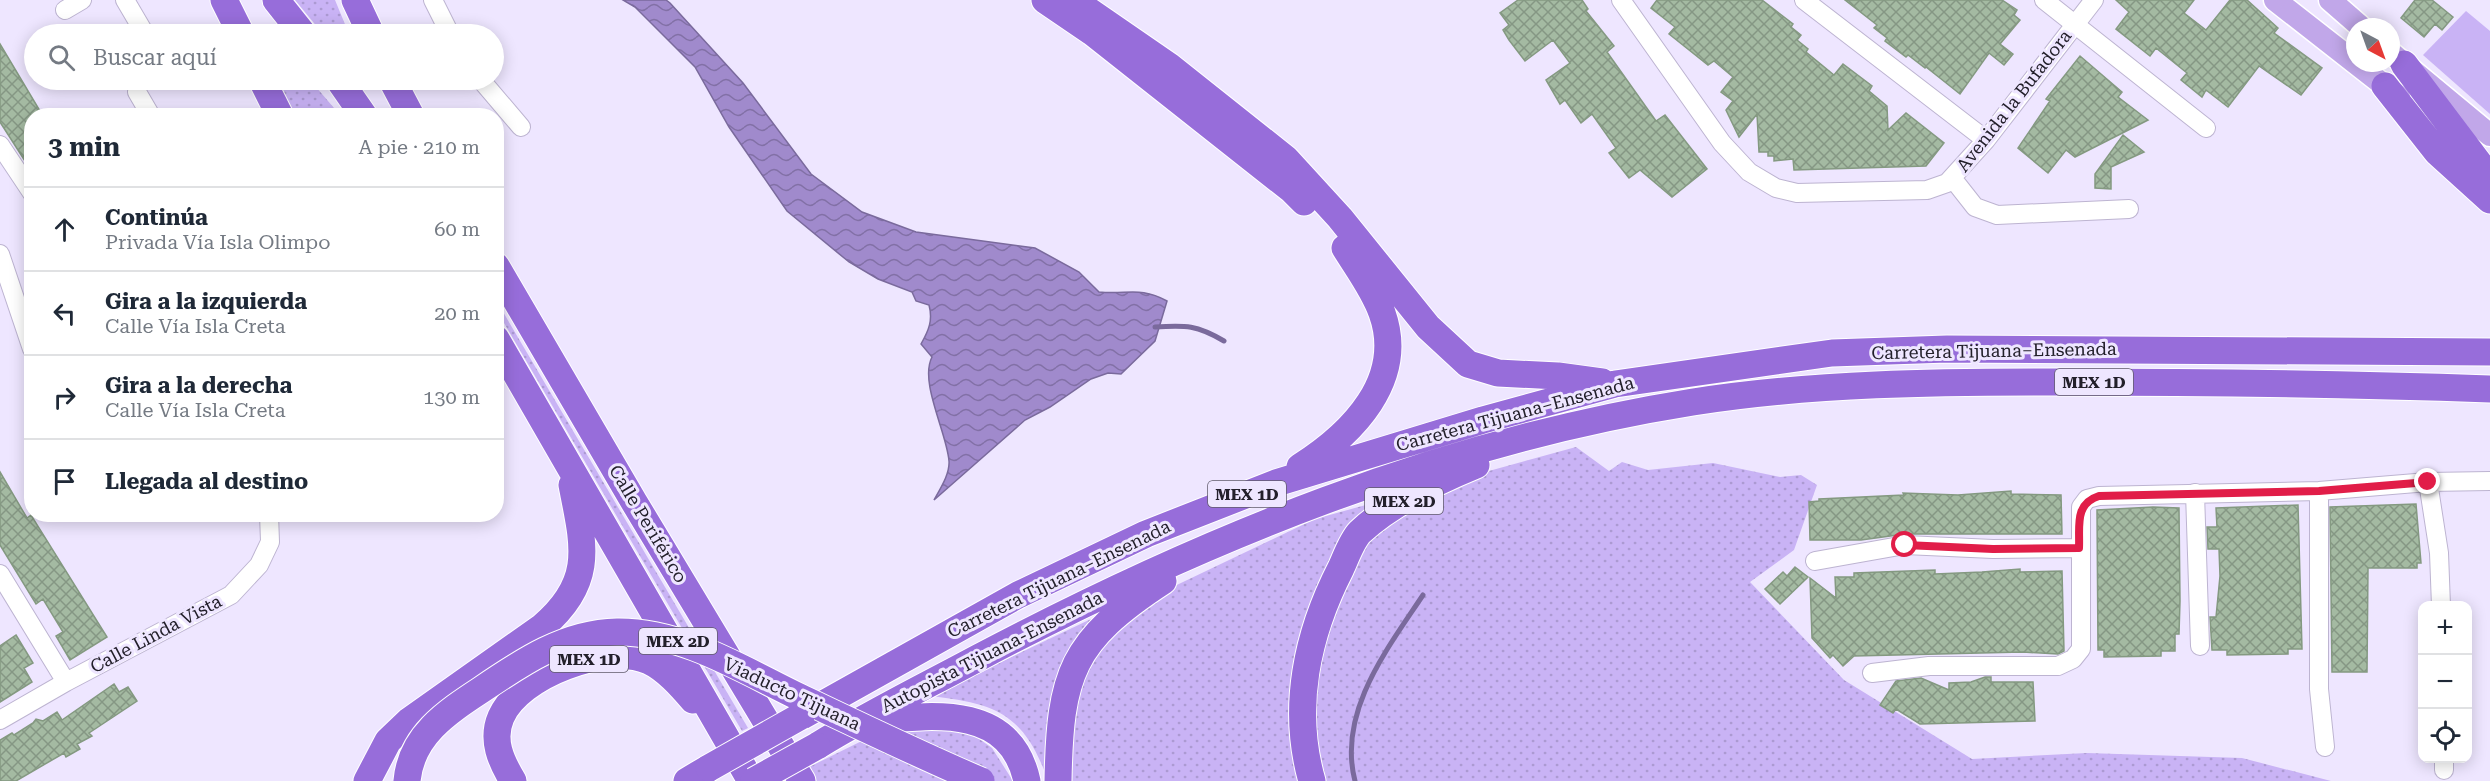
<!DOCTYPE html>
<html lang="es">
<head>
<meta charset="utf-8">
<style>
	body { margin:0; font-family:"Roboto Serif",serif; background:#f2f2f3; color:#1f2937 }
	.controls { position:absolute; right:18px; bottom:18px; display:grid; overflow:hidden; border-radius:12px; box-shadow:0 3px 15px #0003 }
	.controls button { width:54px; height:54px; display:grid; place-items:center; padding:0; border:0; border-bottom:2px solid #e0e1e3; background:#fff; color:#1f2937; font:30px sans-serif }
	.compass { position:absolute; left:2346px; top:18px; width:54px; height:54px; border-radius:50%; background:#fff; box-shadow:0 3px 15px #0003; rotate:139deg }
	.stop { position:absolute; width:18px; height:18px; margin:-14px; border:4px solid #e11d48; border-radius:50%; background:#fff }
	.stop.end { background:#e11d48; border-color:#fff; box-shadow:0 2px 6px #0008 }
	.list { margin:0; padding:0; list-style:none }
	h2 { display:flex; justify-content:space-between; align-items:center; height:78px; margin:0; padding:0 24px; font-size:26px }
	h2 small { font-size:20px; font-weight:400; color:#747a83 }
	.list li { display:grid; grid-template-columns:39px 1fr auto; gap:18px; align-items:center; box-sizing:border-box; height:84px; padding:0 24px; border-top:2px solid #e0e1e3 }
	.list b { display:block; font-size:22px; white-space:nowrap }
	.list p { margin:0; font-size:20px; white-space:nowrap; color:#747a83 }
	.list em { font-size:20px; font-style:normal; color:#747a83 }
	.icon { flex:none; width:33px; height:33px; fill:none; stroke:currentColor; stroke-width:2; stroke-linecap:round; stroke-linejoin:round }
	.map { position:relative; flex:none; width:2490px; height:781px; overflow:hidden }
	.search { position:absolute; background:#fff; box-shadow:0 3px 15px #0003; left:24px; top:24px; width:480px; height:66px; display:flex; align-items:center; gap:15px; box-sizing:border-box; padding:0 21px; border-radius:33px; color:#747a83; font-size:22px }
	.panel { position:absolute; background:#fff; box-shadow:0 3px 15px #0003; left:24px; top:108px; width:480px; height:414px; border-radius:24px }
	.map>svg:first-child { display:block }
	.grass { fill:url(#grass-dots) }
	.park { fill:#c9b3f5 }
	.water { fill:url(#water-waves); stroke:#7a6a9c; stroke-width:1.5 }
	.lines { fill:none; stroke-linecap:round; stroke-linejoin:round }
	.stream { stroke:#7a6a9c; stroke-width:5 }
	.building { fill:url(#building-cross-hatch); stroke:#849981; stroke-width:1.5 }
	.minor-casing { stroke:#bdb4d1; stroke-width:20 }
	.major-casing { stroke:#fff; stroke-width:25 }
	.highway-casing { stroke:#fff; stroke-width:29 }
	.minor { stroke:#fff; stroke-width:18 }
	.major { stroke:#c1a7e9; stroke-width:22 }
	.highway { stroke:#976dda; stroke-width:27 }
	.highway-bridge-casing { stroke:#fff; stroke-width:29; stroke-linecap:butt }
	.highway-bridge { stroke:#976dda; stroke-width:27 }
	.route { stroke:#e11d48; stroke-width:8 }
	.labels { text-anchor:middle; stroke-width:6; stroke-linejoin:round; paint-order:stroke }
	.shield { fill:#eee6ff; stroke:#605b6b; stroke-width:1.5 }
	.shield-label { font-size:16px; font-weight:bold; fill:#23202b }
	.street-label { font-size:18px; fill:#23202b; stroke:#eee6ff }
</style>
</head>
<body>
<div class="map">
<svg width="2490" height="781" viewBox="0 0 2490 781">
	<defs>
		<pattern id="grass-dots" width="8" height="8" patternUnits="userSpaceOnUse" patternTransform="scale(1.5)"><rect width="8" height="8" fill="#c9b3f5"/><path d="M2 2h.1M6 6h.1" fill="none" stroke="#ac9ad2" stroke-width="1.8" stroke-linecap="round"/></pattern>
		<pattern id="water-waves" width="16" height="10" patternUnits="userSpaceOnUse" patternTransform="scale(1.5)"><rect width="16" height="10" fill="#a08acc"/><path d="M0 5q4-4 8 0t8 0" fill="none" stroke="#8270a6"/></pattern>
		<pattern id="building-cross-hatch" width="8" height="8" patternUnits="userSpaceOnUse" patternTransform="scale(1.5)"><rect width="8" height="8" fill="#a4baa2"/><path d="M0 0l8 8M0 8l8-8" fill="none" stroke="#859784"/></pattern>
	</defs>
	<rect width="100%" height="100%" fill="#eee6ff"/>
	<path class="grass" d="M295,0H335L349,34H323Z
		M270,80H310L340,115H288Z
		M496,300L748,728L742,731L497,311Z
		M1576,447L1609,471L1622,462L1648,470L1713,463L1780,477L1801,475L1817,485L1794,550L1750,582L1844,680L1972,759L2087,753L2242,758L2331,781H1068L1066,712L1084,658L1160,593L1315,519Z
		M1091,619L1069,656L1046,775C1022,712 993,703 929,696Z
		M915,722L968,731L992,748L1013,781H806L801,771L884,730Z"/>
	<path class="park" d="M2466,11L2490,31V114L2423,55Z"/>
	<path class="water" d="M623,0H666L670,3L743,83L811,174L862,212L916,232L1035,248L1079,272L1099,292C1127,295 1140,286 1167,301L1155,341L1121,374L1108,373L1091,379L1050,407L1025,420L934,500C940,489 950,474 949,461C947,433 919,382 932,357L921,344C929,330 933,320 929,305L916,301L912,292L878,279L849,262L787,211L729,127L695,67L635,7Z"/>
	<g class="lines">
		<path class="stream" d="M1155,327C1186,325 1197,325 1224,341
			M1355,781C1337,712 1388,648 1423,595"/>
	</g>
	<path class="building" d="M1518,0H1582L1588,9L1586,11L1614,46L1607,52L1656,121L1665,115L1707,169L1672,197L1640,170L1629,178L1609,153L1616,148L1592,114L1581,123L1565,100L1560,104L1546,80L1570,63L1553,40L1525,61L1509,40L1503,30L1509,25L1500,13Z
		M1657,0H1762L1793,24L1791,27L1801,35L1797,40L1808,49L1806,52L1834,75L1843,64L1872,86L1869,91L1887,106L1888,130L1906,113L1944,143L1926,166L1794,170L1793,159L1774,161V156H1768V152H1759L1757,114L1739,137L1726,110L1733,101L1721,92L1733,77L1714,61L1708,65L1669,34L1675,27L1651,8Z
		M1845,0H2002L2017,10L2014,15L2020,20L2000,44L2013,54L2004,65L1989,53L1960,94L1926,67L1925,68L1908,55L1906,57L1885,41L1887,38L1874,28L1877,25Z
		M2116,0H2194L2184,13L2206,30L2230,0H2247L2278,28L2274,33L2322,68L2301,95L2259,66L2228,107L2206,90L2202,97L2181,80L2187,73L2156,48L2150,56L2116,29L2129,12Z
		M2415,0H2432L2453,17L2442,30L2435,24L2424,37L2401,18Z
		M0,44L43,116H32V172L0,122Z
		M2080,56L2122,92L2118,97L2148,120L2075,157L2066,150L2048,173L2018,148L2050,101L2046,99Z
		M2123,135L2144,152L2111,167V189L2095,188V174Z
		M0,472L27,518L31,515L107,637L70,660L56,636L63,632L43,599L36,604L0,545Z
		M2011,491V494L2061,495L2062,534H1905L1861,540H1810L1809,502L1819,501V499L1904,495L1903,493L1958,495Z
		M2416,504L2421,563H2417V568H2368L2367,672H2332L2330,507Z
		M2298,505L2302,649H2288V654L2227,655V650H2212L2210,617H2216L2220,576L2219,549H2208L2207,527H2217L2216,508Z
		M2153,507L2179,508L2180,601L2179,634H2175V651H2161V656L2104,657V650H2098L2097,510Z
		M1795,567L1808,577L1780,604L1765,589L1783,572L1787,576Z
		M2020,569V572L2062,571L2064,651L2058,654L2023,652L1854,656L1843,666L1833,655L1830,658L1812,638L1810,578L1836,598L1835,577H1854V573L1935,570V574L1982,572Z
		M16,635L33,663L24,668L32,682L0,702V646Z
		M1985,677H1991V682H2033L2035,721L1920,724L1896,709L1893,713L1880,705L1896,681L1921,678L1949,690V683L1971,682Z
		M114,684L119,692L128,687L137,701L89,733L92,736L77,744L80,749L66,757L64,753L16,781H0V740L12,733L14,735L33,723L36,719L43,721L57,712L62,720Z"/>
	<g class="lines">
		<defs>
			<path id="minor" d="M125,0L145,34
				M433,0L450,34
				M1621,0L1722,143L1749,172L1776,188L1797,193L1927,190L1947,183L1986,140L2094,0
				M1804,0L1986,140
				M2044,0L2206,128
				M65,10L82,0
				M139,80L137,92L151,116
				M481,80L521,127
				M0,145L32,193
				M1953,179L1975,207L1997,215L2129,209
				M0,254L32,349
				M2428,482L2439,553L2441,606
				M2319,491V689L2325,747
				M2195,493L2200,646
				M1815,561L1905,545L1993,549L2079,548
				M0,574L66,682
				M1872,673L1929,666H2058L2073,659L2081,649V507L2087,499L2099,496L2319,491L2428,482L2490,481
				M0,720L66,682L231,595L259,565L270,542L269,514
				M2444,758V770"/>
			<path id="major" d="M2275,0L2399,97
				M2330,0L2361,27
				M2391,53L2490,135"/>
			<path id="highway" d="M224,0L241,34
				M276,0L303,34
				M355,0L371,34
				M1045,0L1092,32L1292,190L1304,202
				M1073,0L1169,66L1286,159L1340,218L1428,327L1468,364L1498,373L1558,376L1602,382
				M2404,64L2490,178
				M262,80L280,116
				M339,80L364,116
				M392,80L411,116
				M2385,86L2437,152L2490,200
				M496,266L634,502L802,781
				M496,339L751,781
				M1300,467C1352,434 1406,380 1382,313C1374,290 1358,269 1345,248
				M802,716L1018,595L1146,534L1276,483L1483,420L1615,384L1832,353L1947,349L2490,352
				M871,721C931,715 1010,703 1027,781
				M817,746C869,714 924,687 978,658C1203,539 1441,442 1693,402C1814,383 1938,382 2060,382C2203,382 2347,384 2490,389
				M367,781L388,741L409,721L542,627C595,582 584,546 572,485
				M513,781C501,761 491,740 501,717C519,675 607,642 649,661C666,669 681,686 693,700
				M687,781L709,768
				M1058,781C1060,674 1071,641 1163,581
				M1312,781C1291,708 1307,634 1341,568C1346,557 1352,540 1360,532C1391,503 1437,481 1476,465"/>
		</defs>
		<use href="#minor" class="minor-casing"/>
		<use href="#major" class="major-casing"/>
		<use href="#highway" class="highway-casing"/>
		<use href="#minor" class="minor"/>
		<use href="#major" class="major"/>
		<use href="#highway" class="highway"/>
		<defs>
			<path id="highway-bridge" d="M709,768L801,716
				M407,781C411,736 446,713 481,690C522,662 565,633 617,632C682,631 743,670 799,697C860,726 920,755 981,781
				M754,781L817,746"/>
		</defs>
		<use href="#highway-bridge" class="highway-bridge-casing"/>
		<use href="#highway-bridge" class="highway-bridge"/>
	</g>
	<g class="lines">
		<path class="route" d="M1905,545L1993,549L2079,548C2080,526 2074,504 2099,496L2319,491L2428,482"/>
	</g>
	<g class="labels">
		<g class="shield">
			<rect x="2055" y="369" width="78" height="26" rx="4.5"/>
			<rect x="1208" y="481" width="78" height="26" rx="4.5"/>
			<rect x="1365" y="488" width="78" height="26" rx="4.5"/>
			<rect x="639" y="628" width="78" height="26" rx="4.5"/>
			<rect x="550" y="646" width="78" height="26" rx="4.5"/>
		</g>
		<g class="shield-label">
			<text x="2094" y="388">MEX 1D</text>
			<text x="1247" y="500">MEX 1D</text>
			<text x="1404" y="507">MEX 2D</text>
			<text x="678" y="647">MEX 2D</text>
			<text x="589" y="665">MEX 1D</text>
		</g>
		<g class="street-label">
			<text transform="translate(2014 101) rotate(-52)" y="6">Avenida la Bufadora</text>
			<text transform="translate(1994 351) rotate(-1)" y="6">Carretera Tijuana–Ensenada</text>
			<text transform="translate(1515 414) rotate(-15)" y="6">Carretera Tijuana–Ensenada</text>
			<text transform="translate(648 524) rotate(59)" y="6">Calle Periférico</text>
			<text transform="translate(1059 579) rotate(-26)" y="6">Carretera Tijuana–Ensenada</text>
			<text transform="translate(156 634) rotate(-28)" y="6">Calle Linda Vista</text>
			<text transform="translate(992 652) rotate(-27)" y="6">Autopista Tijuana-Ensenada</text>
			<text transform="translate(792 694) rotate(25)" y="6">Viaducto Tijuana</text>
		</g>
	</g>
</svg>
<div class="controls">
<button>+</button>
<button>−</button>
<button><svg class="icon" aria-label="locate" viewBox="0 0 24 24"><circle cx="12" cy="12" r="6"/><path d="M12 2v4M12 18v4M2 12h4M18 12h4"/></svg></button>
</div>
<svg class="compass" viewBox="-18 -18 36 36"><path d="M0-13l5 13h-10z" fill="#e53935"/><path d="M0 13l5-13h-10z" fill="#747a83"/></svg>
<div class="stop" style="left:1905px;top:545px"></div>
<div class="stop end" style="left:2428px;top:482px"></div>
<div class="search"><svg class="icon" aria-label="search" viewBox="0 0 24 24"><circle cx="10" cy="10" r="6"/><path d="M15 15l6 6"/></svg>Buscar aquí</div>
<section class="panel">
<h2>3 min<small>A pie · 210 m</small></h2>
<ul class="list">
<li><svg class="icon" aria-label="ahead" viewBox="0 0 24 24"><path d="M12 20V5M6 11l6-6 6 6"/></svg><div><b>Continúa</b><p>Privada Vía Isla Olimpo</p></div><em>60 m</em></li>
<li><svg class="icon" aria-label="left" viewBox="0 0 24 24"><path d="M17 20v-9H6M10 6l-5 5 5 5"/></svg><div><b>Gira a la izquierda</b><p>Calle Vía Isla Creta</p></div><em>20 m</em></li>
<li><svg class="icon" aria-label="right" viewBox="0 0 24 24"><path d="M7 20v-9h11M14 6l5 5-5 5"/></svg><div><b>Gira a la derecha</b><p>Calle Vía Isla Creta</p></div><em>130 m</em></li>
<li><svg class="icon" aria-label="arrive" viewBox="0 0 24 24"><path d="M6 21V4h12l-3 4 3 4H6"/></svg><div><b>Llegada al destino</b></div></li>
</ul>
</section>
</div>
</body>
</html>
